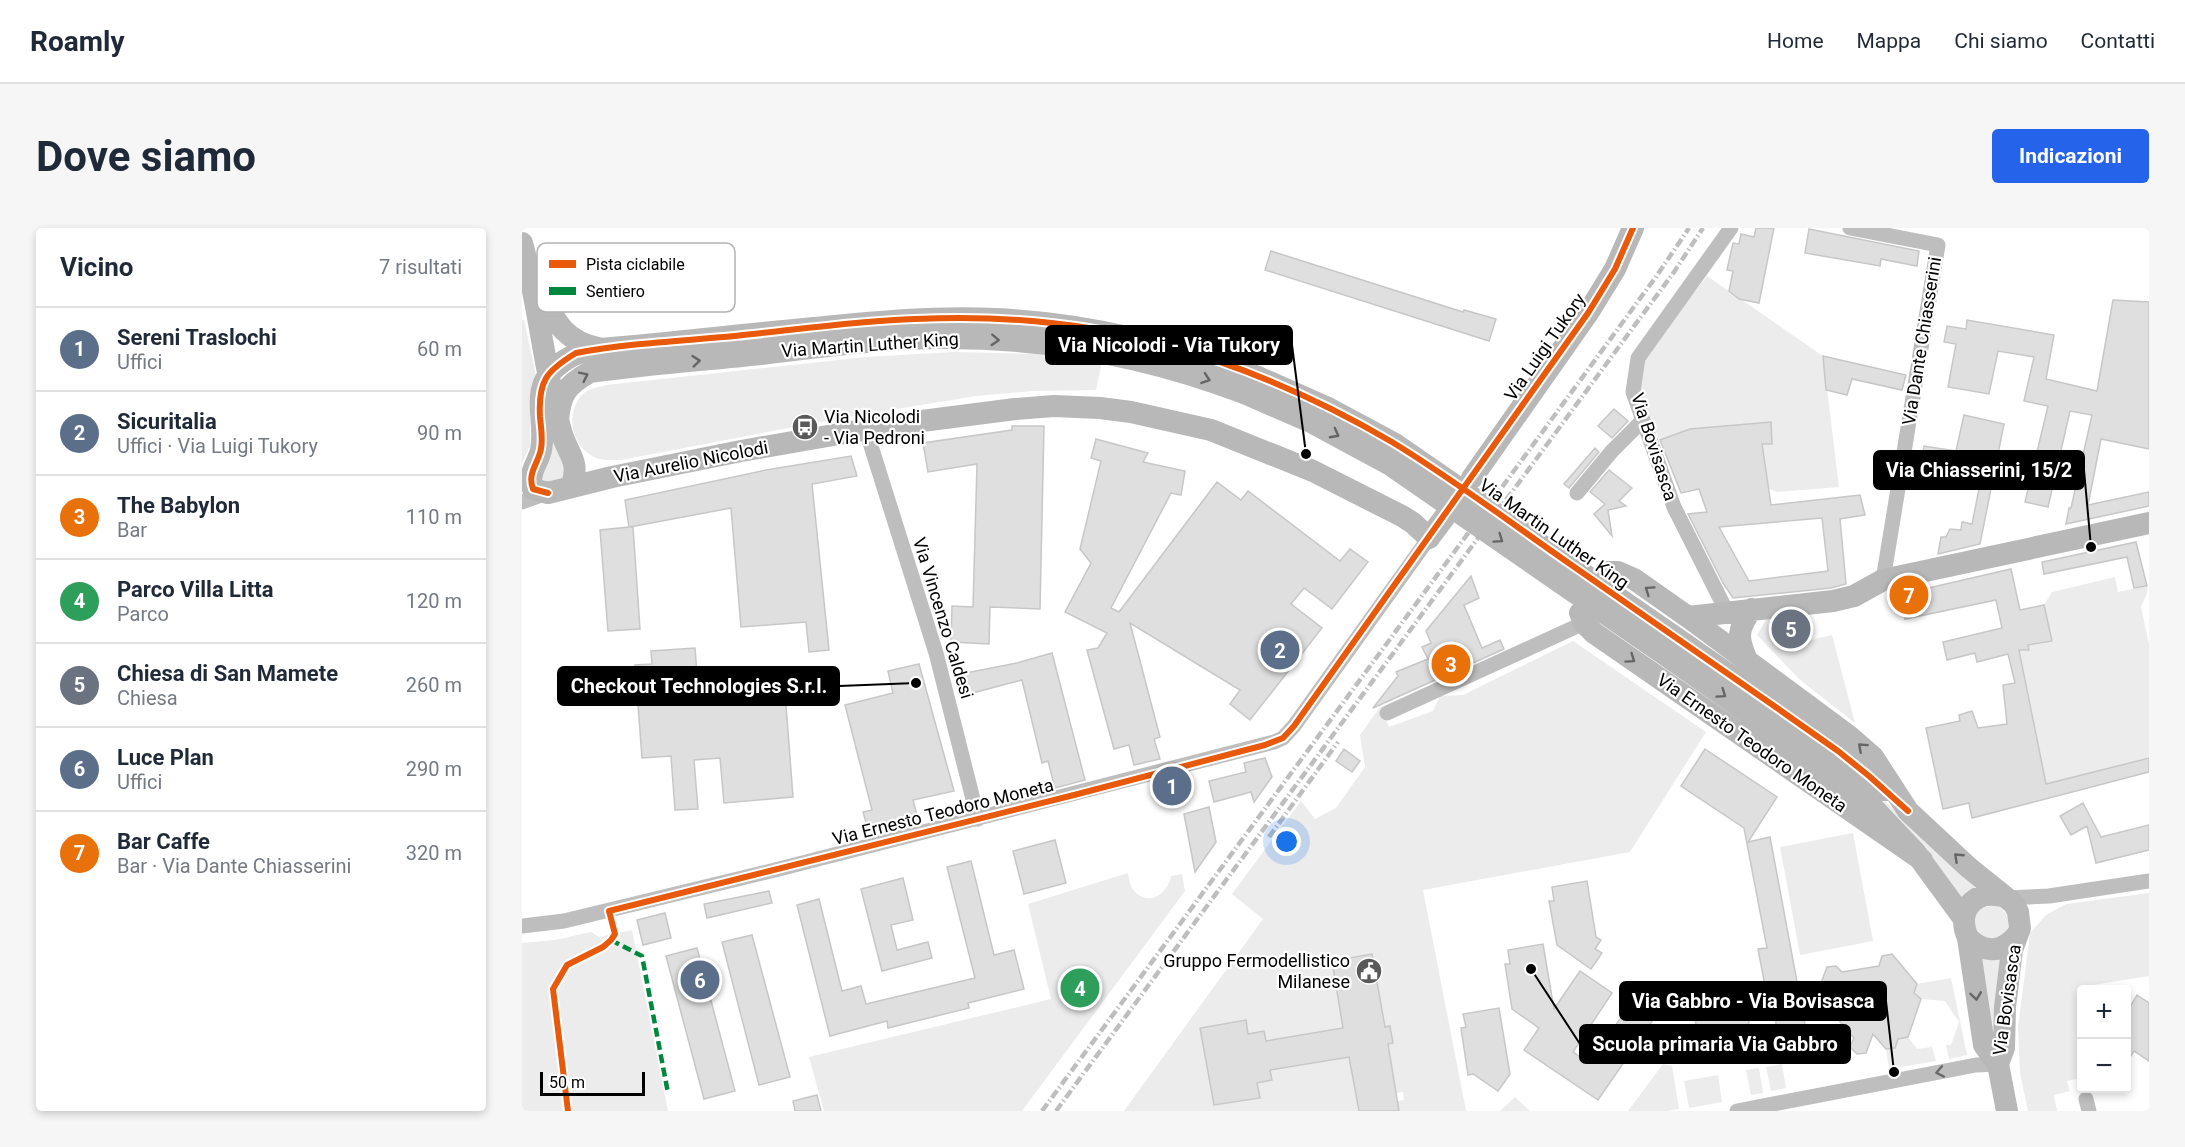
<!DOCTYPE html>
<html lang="it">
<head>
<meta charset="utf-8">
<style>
	body { margin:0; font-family:Roboto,sans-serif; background:#f6f6f7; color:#1f2937 }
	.controls { position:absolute; right:18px; bottom:18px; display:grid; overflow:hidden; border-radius:6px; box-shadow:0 3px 9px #0003 }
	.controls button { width:54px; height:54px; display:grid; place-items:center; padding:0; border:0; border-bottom:2px solid #e0e1e3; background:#fff; color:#1f2937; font:30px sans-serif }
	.scale { position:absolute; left:18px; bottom:15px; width:105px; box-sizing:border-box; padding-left:6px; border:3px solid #000; border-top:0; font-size:16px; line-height:21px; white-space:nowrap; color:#000; -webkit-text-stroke:4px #fff; paint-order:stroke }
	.you { position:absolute; left:765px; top:614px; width:21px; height:21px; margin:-15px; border:4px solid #fff; border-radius:50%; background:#1a73e8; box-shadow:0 0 0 9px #1a73e833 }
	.badge { display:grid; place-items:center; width:39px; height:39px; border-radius:50%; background:#2563eb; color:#fff; font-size:20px; font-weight:700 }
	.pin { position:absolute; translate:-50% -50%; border:3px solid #fff; box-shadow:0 2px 6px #0006 }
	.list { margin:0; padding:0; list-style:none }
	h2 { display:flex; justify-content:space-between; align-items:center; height:78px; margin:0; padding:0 24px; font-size:26px }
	h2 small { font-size:20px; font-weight:400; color:#747a83 }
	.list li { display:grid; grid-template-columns:39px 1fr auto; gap:18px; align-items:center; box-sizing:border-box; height:84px; padding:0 24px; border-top:2px solid #e0e1e3 }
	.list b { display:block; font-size:22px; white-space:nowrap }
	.list p { margin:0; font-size:20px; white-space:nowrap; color:#747a83 }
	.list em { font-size:20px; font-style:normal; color:#747a83 }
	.map { position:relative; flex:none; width:1627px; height:883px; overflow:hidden; border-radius:6px }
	header { display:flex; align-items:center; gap:36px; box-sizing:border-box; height:84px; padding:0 30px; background:#fff; border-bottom:2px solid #e0e1e3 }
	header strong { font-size:28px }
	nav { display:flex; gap:33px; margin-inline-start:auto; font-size:21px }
	.intro { display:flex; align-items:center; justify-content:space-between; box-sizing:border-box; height:144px; padding:0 36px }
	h1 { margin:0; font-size:42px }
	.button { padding:15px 27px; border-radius:6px; background:#2563eb; color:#fff; font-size:21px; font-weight:700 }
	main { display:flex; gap:36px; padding:0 36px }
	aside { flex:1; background:#fff; border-radius:6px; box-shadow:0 3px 9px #0003 }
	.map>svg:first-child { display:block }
	.green { fill:#ececec }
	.building { fill:#dfdfdf; stroke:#c7c7c7; stroke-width:1.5; fill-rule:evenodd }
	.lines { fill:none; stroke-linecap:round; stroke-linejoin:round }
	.street { stroke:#bebebe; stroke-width:15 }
	.secondary { stroke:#b8b8b8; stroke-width:22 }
	.rail { stroke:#bebebe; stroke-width:4.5; stroke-dasharray:9 3 1.5 3; stroke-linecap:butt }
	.secondary-bridge { stroke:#b8b8b8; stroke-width:22 }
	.quiet { stroke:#00873e; stroke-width:4.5; stroke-dasharray:9 4.5; stroke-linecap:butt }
	.cycleway-casing { stroke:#fff; stroke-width:10 }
	.cycleway { stroke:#e8590c; stroke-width:6 }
	.oneway { stroke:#656565 }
	.oneway2 { stroke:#686868 }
	.labels { text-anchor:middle; stroke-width:4.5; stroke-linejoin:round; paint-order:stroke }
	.street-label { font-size:18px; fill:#000; stroke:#fff }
	.poi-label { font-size:18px; fill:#000; stroke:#fff; text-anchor:start }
	.key { fill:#fff; stroke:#b2b2b2; stroke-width:1.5 }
	.key-label { font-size:16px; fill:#000 }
	.leader { fill:none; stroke:#000; stroke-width:2 }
	.callout-dot { fill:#000; stroke:#fff; stroke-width:2 }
	.callout { fill:#000; stroke:#000; stroke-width:2 }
	.callout-label { font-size:20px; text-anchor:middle; font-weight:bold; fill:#fff }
</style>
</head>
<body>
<header>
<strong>Roamly</strong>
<nav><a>Home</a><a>Mappa</a><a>Chi siamo</a><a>Contatti</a></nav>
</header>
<div class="intro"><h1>Dove siamo</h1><a class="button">Indicazioni</a></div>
<main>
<aside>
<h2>Vicino<small>7 risultati</small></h2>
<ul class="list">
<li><span class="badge" style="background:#5c6f8a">1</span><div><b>Sereni Traslochi</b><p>Uffici</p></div><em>60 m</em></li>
<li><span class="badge" style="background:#5c6f8a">2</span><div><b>Sicuritalia</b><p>Uffici · Via Luigi Tukory</p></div><em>90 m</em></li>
<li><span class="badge" style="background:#e8710a">3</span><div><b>The Babylon</b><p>Bar</p></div><em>110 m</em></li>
<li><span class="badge" style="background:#2e9e5b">4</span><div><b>Parco Villa Litta</b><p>Parco</p></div><em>120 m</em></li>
<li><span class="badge" style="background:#6b7280">5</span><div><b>Chiesa di San Mamete</b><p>Chiesa</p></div><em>260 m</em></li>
<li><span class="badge" style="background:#5c6f8a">6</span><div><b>Luce Plan</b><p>Uffici</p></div><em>290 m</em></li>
<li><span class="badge" style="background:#e8710a">7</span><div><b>Bar Caffe</b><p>Bar · Via Dante Chiasserini</p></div><em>320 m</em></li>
</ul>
</aside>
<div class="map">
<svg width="1627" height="883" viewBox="0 0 1627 883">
	<rect width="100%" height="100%" fill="#fff"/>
	<path class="green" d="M1185,48L1301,128L1317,259L1255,264L1246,260L1240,216L1250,215L1249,194L1168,201L1137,212L1116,157L1118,133Z
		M0,92H2L14,147L8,168V218L0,235Z
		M432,124L512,126L580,134L574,162L511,163L454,168L314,191L99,232C90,232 80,233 72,229C51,218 44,192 56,172C57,171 60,166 62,165C67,161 77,159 84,157L344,129Z
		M22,185L46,238L39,258L18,251Z
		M1593,349L1596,364L1625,358C1627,366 1622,371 1619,379L1627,416V529L1524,556L1498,422H1507L1506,418L1530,413L1522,377L1530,364Z
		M1273,384L1278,390L1256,396L1260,406L1255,410L1258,416L1264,418L1310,407L1333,495L1277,451L1235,407L1246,388Z
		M1051,413L1184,504L1108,624L901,662L944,883H877L875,873L882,872L881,864L864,867L874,862L866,816L871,814L869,798L863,799L855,752L842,750L860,747L859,739L853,740L850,726L834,729L835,736L826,730L810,733L812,744L817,743L813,752L822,806L746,825L742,804L726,806L724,792L678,800L692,877L737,869L735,855L750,852L746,832L764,840L811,832L826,820L837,883H602L741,691L710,666L779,573L793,591L814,580L843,539L838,507L858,479L867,499L911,483L918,468L941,467Z
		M1158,424L1354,565L1458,660L1439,674Z
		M1331,605L1351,713L1278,727L1258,619Z
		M606,645C607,652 608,658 613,664C628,679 646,665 649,648L660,646L663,663L500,883H302L287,829L529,771L506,676Z
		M1627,665V748L1571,757V761L1560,762L1559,850L1545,853L1548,863L1532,867L1535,883H1506L1498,845L1496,799L1508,705L1524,687L1544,676Z
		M1473,677C1488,684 1490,696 1482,710L1460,715L1448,690L1455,681Z
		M110,702L146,883H0V715L33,712L69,704L77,709Z
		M1453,728H1482L1471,820Z
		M1429,750L1445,827L1427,831L1424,817H1429L1437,794L1423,773L1399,771L1392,765L1395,756Z
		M1386,809L1395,821L1410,819L1414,833L1367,841L1364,821L1373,820L1376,811Z
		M1141,836L1150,838L1157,881L1145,883H1106Z
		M1260,836L1264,860L1249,863L1244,839Z
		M1237,840L1241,865L1229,867L1224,842Z
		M1196,847L1200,874L1167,880L1162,853Z
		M993,869L1008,883H978Z"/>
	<path class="building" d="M1234,0H1252L1237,75L1217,71L1207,63L1211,43L1205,42L1211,15L1217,16L1219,6L1232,9Z
		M1287,1L1397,23L1395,38L1359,31L1358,38L1283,25Z
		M749,23L941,84L942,82L974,91L967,113L743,42Z
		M1591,72L1627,74V221L1579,211L1566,277L1627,264V278L1544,296L1547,280H1549L1570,187L1548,183L1526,279L1503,274L1526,178L1502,173L1512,129L1476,123L1467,166L1426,159L1434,116L1422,114L1425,98L1444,101L1445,92L1532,107L1524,151L1575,163Z
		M1301,128L1384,147L1380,162L1330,151L1325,167L1304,162Z
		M1092,181L1106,193L1090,210L1076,198Z
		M1442,187L1482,196L1458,316L1416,326L1419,309H1424L1428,301L1439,302L1440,294L1450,296L1459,251L1419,244L1418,253L1397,249L1402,218L1434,223Z
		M1249,194L1250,216H1240L1249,277L1338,267L1343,287L1318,291L1324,356L1309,360L1211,370L1201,355L1166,286L1185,284L1177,261L1159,265L1138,212L1168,201ZM1300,290L1306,343L1227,353L1197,299Z
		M490,198H522L518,381L468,379L467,416L429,414L430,378L451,379L455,236L406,244L401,215L490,202Z
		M574,211L626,225L621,234L663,243L659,267L649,265L589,380L597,384L695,254L719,272L726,263L818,333L828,321L846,334L810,381L782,360L769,376L800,400L728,492L708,476L718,462L608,395L638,509L632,511L638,531L612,537L607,517L592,521L565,422L576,420L585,405L543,384L569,335L558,321L579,233L569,230Z
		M1073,220L1077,224L1047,260L1042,256Z
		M329,228L335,248L290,256L307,422L287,424L284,394L219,399L209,280L108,299H111L118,401L86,403L78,302L107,299L103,272L244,242Z
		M1087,242L1110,260L1097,273L1104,278L1086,282L1090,308L1072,286L1083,276L1068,264Z
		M1614,314L1625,358L1612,360L1605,329L1522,346L1520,334Z
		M1489,341L1498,382L1522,377L1530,413L1506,417L1507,422H1497L1524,556L1627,530V544L1450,590L1447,575L1421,581L1404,500L1438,493L1437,487L1450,483L1456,500L1485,496L1481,457L1493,455L1486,426L1455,434L1453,425L1425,432L1421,414L1480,400L1474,372L1383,391L1376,367Z
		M949,348L957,370L942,377L960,420L978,412L982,421L851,480L876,448L874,444L906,431L900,419L909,415L904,403Z
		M1278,390L1283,413L1264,418L1258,416L1255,410L1258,402L1256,395Z
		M173,420L177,471L263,464L271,569L202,575L198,530L172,532L176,581L153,582L149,528L120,530L113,437L130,436L129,423Z
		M530,425L563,552L533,560L526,533L520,535L500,452L443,467L438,446L495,435Z
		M397,436L432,563L391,572L397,595L348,608L341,584L350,582L323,477L371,465L366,443Z
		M822,521L838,533L830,544L814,533Z
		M1183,521L1255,569L1226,614L1248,609L1287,818L1259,824L1247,757L1243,758L1236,721L1245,720L1222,600L1159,558Z
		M743,530L750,549L732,574L729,564L692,574L687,553L724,544L722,535Z
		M1561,575L1579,609L1627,597V622L1574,635L1565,598L1549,607L1538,588Z
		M687,579L694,614L673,644L662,586Z
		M533,612L544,655L502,666L491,623Z
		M449,633L472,727L492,722L502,761L446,775L447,780L366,800L365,793L308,808L275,677L297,671L320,763L339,758L344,776L453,750L425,639Z
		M381,650L391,692L369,697L375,722L406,714L410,730L360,743L339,661Z
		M1065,653L1074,709L1079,712L1073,721L1080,725L1069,741L1035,717L1027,673H1032L1030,659Z
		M247,663L250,675L185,690L182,676Z
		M143,685L149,710L121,717L115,692Z
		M230,707L268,849L237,857L200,714Z
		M1021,716L1032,781L1058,743L1090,765L1051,824L1067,835L1108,777L1131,792L1076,872L1002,822L1017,800L990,781L983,736H988L986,722Z
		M175,720L213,863L182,871L144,728Z
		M850,726L863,799L868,798L871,815L866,816L877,883H837L827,829L748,842L750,852L735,855L738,870L692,877L678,800L724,792L726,806L742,803L744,813L821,800L810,733Z
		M1370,726L1395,756L1392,765L1399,771L1386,809L1376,811L1373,820L1364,821L1351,806L1344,825L1335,826L1328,819L1332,810L1307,781L1288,784L1305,739L1314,738L1320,744L1357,738L1360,728Z
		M1199,758L1213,761L1221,767L1228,780V789L1226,799L1219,809L1221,823L1192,828L1190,813L1181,808L1175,801L1171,784L1173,776L1179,766L1188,760Z
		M1615,767L1627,775V833L1612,823L1605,834V784Z
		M977,780L988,846L976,863L951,846L946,847L939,800L944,799L941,786Z
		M295,867L299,883H273L271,873Z"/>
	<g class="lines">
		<path class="street" d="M1328,0L1416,17L1361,352
			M344,202L414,425L456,591
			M1055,265L1090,223L1120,193
			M0,274L25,265
			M1205,384L1152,279L1111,164L1116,130L1209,0
			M865,485L1062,395
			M1485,670L1527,668L1627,653
			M0,698L42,693L253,642L752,514L761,510L772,498L907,310
			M1564,871L1567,883
			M1215,883L1454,837L1476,836"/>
		<path class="secondary" d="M0,15C17,77 22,141 39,203C46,228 59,232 49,259
			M17,62C33,92 40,112 76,120
			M729,146C646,115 562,95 473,91C412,88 353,94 292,100C217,107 142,116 67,122C53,125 44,130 34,139C7,161 25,192 19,222C16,236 5,245 11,261L26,265L90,249L219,223L369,197L493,181L532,178L578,180L609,184L689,202L791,243L880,288L891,295L907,310L922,290
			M36,193C38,167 44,157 68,144C125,136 182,132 239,126C298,119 357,111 416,110C523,109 622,127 722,165
			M950,250L1066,85L1093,41L1111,0
			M1084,344H1096L1112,351L1166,389L1327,508L1351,529L1386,583L1446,639L1492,676L1496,684L1498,700L1490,722L1483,779L1482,820L1476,836
			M1058,385L1062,395L1072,405L1400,632
			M1166,389L1311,373L1332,368L1361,352L1627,295
			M1163,416L1316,523L1363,562
			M1225,432C1215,410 1215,401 1230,381
			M1152,433L1298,535L1339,567L1393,624L1442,691
			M1480,668C1451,661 1434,684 1446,710L1462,817L1476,836L1485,883
			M1446,710C1463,726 1480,725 1495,707"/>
		<path class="rail" d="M747,609L816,514
			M520,883L975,266L1136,46L1167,0
			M534,883L1152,44L1181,0"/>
		<path class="secondary-bridge" d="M729,146L804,179L873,216L1163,416
			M722,165L791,195L867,236L1152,433"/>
		<path class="quiet" d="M89,712L120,728L146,865"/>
		<defs>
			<path id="cycleway" d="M26,265L11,261C5,245 16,236 19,221C21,210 19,200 18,189C16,153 24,143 54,125C106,115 160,113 213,108C272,102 332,93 393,91C475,87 560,94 641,116C720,138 799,172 870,214C931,251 989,295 1048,336C1137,398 1227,460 1316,523L1347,548L1386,583
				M46,883L31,761L45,737L81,719L89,712L93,706L87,683L552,567L743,517L761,510L772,498L1066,85L1093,41L1111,0"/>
		</defs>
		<use href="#cycleway" class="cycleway-casing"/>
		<use href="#cycleway" class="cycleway"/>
	</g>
	<defs><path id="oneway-chevron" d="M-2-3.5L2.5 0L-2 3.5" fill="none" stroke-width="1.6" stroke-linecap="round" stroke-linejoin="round" transform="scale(1.5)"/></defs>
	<g class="oneway">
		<use href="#oneway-chevron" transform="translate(473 112) rotate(3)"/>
		<use href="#oneway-chevron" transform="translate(174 133) rotate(-6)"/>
		<use href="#oneway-chevron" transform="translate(62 148) rotate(-26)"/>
		<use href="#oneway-chevron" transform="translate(684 151) rotate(19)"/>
		<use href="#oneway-chevron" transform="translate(813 206) rotate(28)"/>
		<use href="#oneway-chevron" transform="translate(977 311) rotate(35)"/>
		<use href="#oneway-chevron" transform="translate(1127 362) rotate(-145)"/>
		<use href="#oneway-chevron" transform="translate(1109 431) rotate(35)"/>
		<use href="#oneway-chevron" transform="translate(1200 466) rotate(35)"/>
		<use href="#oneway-chevron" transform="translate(1340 519) rotate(-138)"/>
		<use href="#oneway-chevron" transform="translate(1436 629) rotate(-137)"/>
		<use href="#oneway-chevron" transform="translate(1454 768) rotate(82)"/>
	</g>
	<use class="oneway2" href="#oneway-chevron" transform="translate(1418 844) rotate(169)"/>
	<defs>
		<symbol id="bus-disc" viewBox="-11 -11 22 22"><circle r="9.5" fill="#595959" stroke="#fff"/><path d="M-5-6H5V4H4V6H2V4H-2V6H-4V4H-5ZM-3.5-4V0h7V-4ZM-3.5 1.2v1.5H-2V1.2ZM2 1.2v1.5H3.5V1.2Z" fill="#fff"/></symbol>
		<symbol id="civic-disc" viewBox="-11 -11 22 22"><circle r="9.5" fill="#595959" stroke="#fff"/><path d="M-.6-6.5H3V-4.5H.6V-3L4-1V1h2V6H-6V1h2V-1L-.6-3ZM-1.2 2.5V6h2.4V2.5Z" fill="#fff"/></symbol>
	</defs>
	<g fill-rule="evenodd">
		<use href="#bus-disc" x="268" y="184" width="30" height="30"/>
		<use href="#civic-disc" x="832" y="728" width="30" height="30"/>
	</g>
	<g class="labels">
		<g class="street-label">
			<text transform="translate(1400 113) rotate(-81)" y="6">Via Dante Chiasserini</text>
			<text transform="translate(348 117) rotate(-4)" y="6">Via Martin Luther King</text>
			<text transform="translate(1023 119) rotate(-55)" y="6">Via Luigi Tukory</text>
			<text transform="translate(1132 219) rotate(72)" y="6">Via Bovisasca</text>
			<text transform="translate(169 234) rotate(-11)" y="6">Via Aurelio Nicolodi</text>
			<text transform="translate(1032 306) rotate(35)" y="6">Via Martin Luther King</text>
			<text transform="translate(421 390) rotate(73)" y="6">Via Vincenzo Caldesi</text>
			<text transform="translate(1230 515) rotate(35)" y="6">Via Ernesto Teodoro Moneta</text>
			<text transform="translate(421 584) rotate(-14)" y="6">Via Ernesto Teodoro Moneta</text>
			<text transform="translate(1485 772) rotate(-82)" y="6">Via Bovisasca</text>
		</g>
		<g class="poi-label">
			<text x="302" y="195">Via Nicolodi<tspan x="302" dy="21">- Via Pedroni</tspan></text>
			<text x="828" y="739" text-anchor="end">Gruppo Fermodellistico<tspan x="828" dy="21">Milanese</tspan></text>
		</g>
	</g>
	<rect x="15" y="15" width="198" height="69" rx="9" class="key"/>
	<rect x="27" y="32" width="27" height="8" fill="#e8590c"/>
	<rect x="27" y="59" width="27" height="8" fill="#00873e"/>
	<g class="key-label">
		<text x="64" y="42">Pista ciclabile</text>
		<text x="64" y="69">Sentiero</text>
	</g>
	<path class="leader" d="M784 226L770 117M1569 319L1562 242M394 455L317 458M1372 844L1364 773M1009 741L1058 816"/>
	<g class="callout-dot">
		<circle cx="784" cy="226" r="6"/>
		<circle cx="1569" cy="319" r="6"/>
		<circle cx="394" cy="455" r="6"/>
		<circle cx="1372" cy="844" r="6"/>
		<circle cx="1009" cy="741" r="6"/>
	</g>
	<g class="callout">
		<rect x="524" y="98" width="246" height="38" rx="6"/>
		<rect x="1352" y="223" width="210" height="38" rx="6"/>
		<rect x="36" y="439" width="281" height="38" rx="6"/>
		<rect x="1098" y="754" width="266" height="38" rx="6"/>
		<rect x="1058" y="797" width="270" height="38" rx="6"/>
	</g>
	<g class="callout-label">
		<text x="647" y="124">Via Nicolodi - Via Tukory</text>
		<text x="1457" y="249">Via Chiasserini, 15/2</text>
		<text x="177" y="465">Checkout Technologies S.r.l.</text>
		<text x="1231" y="780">Via Gabbro - Via Bovisasca</text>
		<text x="1193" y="823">Scuola primaria Via Gabbro</text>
	</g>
</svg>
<div class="controls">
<button>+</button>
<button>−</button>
</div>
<div class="scale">50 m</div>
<div class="you"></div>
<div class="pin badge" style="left:650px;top:558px;background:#5c6f8a">1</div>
<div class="pin badge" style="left:758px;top:422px;background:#5c6f8a">2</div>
<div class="pin badge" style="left:929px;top:436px;background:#e8710a">3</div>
<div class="pin badge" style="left:558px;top:760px;background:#2e9e5b">4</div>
<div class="pin badge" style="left:1269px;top:401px;background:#6b7280">5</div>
<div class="pin badge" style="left:178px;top:752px;background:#5c6f8a">6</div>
<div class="pin badge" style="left:1387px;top:367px;background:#e8710a">7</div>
</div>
</main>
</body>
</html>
